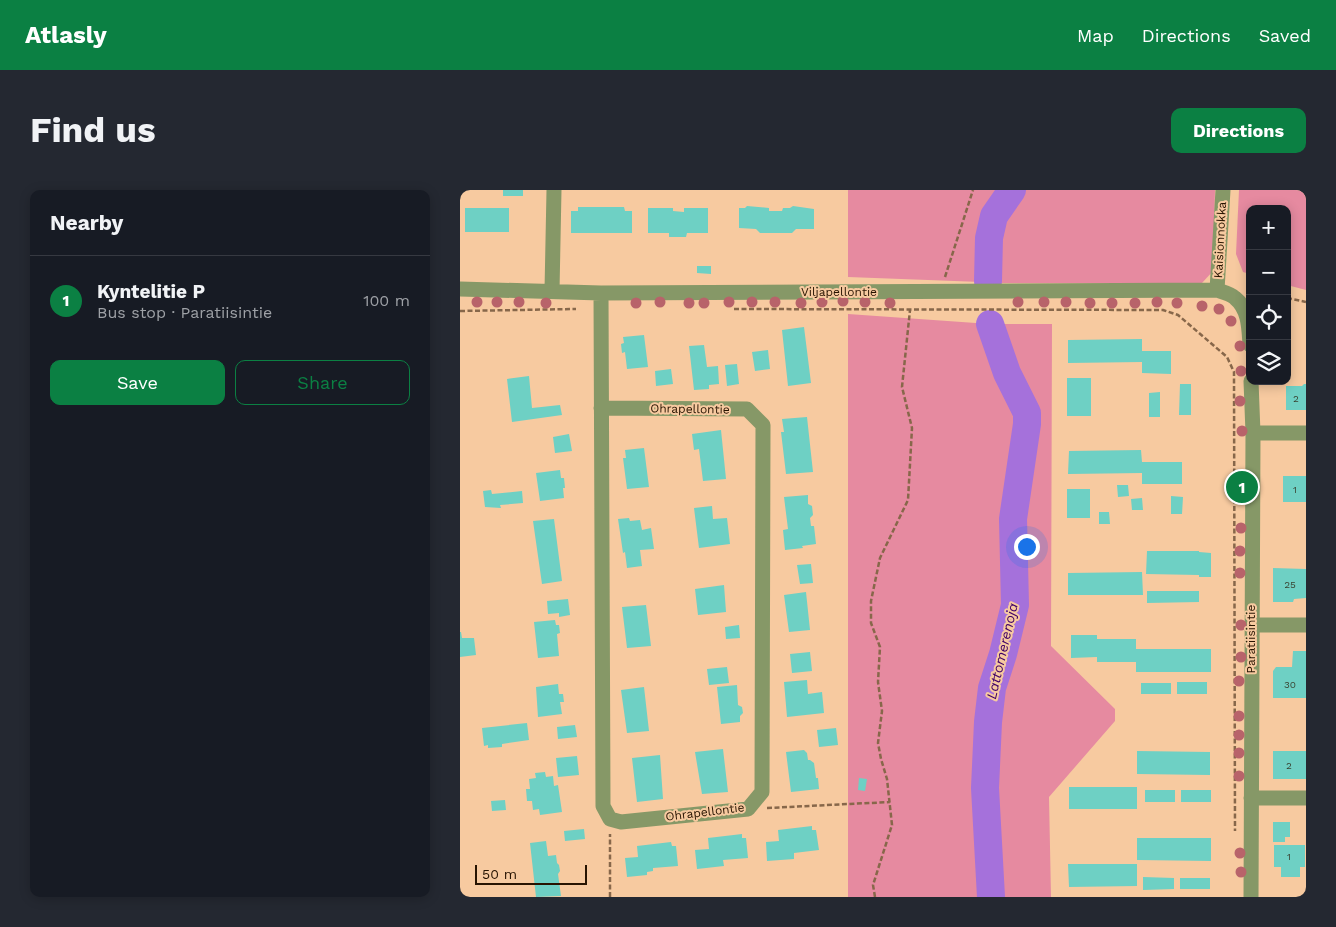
<!DOCTYPE html>
<html lang="en">
<head>
<meta charset="utf-8">
<style>
	body { margin:0; font-family:"Work Sans",sans-serif; background:#242831; color:#f1f3f6 }
	.controls { position:absolute; right:15px; top:15px; display:grid; overflow:hidden; border-radius:10px; box-shadow:0 2px 12px #0003 }
	.controls button { width:45px; height:45px; display:grid; place-items:center; padding:0; border:0; border-bottom:1px solid #363941; background:#171b24; color:#f1f3f6; font:25px sans-serif }
	.scale { position:absolute; left:15px; bottom:12px; width:112px; box-sizing:border-box; padding-left:5px; border:2px solid #271300; border-top:0; font-size:14px; line-height:18px; white-space:nowrap; color:#271300; -webkit-text-stroke:4px #f7caa0; paint-order:stroke }
	.you { position:absolute; left:566px; top:356px; width:18px; height:18px; margin:-12px; border:4px solid #fff; border-radius:50%; background:#1a73e8; box-shadow:0 0 0 8px #1a73e833 }
	.badge { display:grid; place-items:center; width:32px; height:32px; border-radius:50%; background:#0b8043; color:#fff; font-size:16px; font-weight:700 }
	.pin { position:absolute; translate:-50% -50%; border:2px solid #fff; box-shadow:0 1px 5px #0006 }
	.list { margin:0; padding:0; list-style:none }
	h2 { display:flex; justify-content:space-between; align-items:center; height:65px; margin:0; padding:0 20px; font-size:21px }
	h2 small { font-size:16px; font-weight:400; color:#9ea1a6 }
	.list li { display:grid; grid-template-columns:32px 1fr auto; gap:15px; align-items:center; box-sizing:border-box; height:90px; padding:0 20px; border-top:1px solid #363941 }
	.list b { display:block; font-size:19px; white-space:nowrap }
	.list p { margin:0; font-size:16px; white-space:nowrap; color:#9ea1a6 }
	.list em { font-size:16px; font-style:normal; color:#9ea1a6 }
	.actions { display:flex; gap:10px; padding:15px 20px }
	.actions a { flex:1; padding:11px 0; border:1px solid #0b8043; border-radius:10px; text-align:center; font-size:18px; color:#0b8043 }
	.actions .main { background:#0b8043; color:#fff }
	.icon { flex:none; width:28px; height:28px; fill:none; stroke:currentColor; stroke-width:2; stroke-linecap:round; stroke-linejoin:round }
	.map { position:relative; flex:none; width:846px; height:707px; overflow:hidden; border-radius:10px }
	header { display:flex; align-items:center; gap:30px; box-sizing:border-box; height:70px; padding:0 25px; background:#0b8043; color:#fff }
	header strong { font-size:24px }
	nav { display:flex; gap:28px; margin-inline-start:auto; font-size:18px }
	.intro { display:flex; align-items:center; justify-content:space-between; box-sizing:border-box; height:120px; padding:0 30px }
	h1 { margin:0; font-size:35px }
	.button { padding:12px 22px; border-radius:10px; background:#0b8043; color:#fff; font-size:18px; font-weight:700 }
	main { display:flex; gap:30px; padding:0 30px }
	aside { flex:1; background:#171b24; border-radius:10px; box-shadow:0 2px 12px #0003 }
	.map>svg:first-child { display:block }
	.green { fill:#e68aa0 }
	.lines { fill:none; stroke-linecap:round; stroke-linejoin:round }
	.river { stroke:#a571db; stroke-width:28 }
	.building { fill:#6ed0c4 }
	.path { stroke:#87674a; stroke-width:2.5; stroke-dasharray:5 2.5; stroke-linecap:butt }
	.minor { stroke:#869867; stroke-width:15 }
	.tree { fill:#b8636a }
	.labels { text-anchor:middle; stroke-width:4; stroke-linejoin:round; paint-order:stroke }
	.number-label { font-size:10px; fill:#394231 }
	.street-label { font-size:12px; fill:#271300; stroke:#f7caa0 }
	.water-label { font-size:14px; font-style:italic; fill:#3f0166; stroke:#f7caa0 }
</style>
</head>
<body>
<header>
<strong>Atlasly</strong>
<nav><a>Map</a><a>Directions</a><a>Saved</a></nav>
</header>
<div class="intro"><h1>Find us</h1><a class="button">Directions</a></div>
<main>
<aside>
<h2>Nearby<small></small></h2>
<ul class="list">
<li><span class="badge">1</span><div><b>Kyntelitie P</b><p>Bus stop · Paratiisintie</p></div><em>100 m</em></li>
</ul>
<div class="actions"><a class="main">Save</a><a>Share</a></div>
</aside>
<div class="map">
<svg width="846" height="707" viewBox="0 0 846 707">
	<rect width="100%" height="100%" fill="#f7caa0"/>
	<path class="green" d="M388,0H544C522,32 522,55 521,92L388,87Z
		M564,0H755L753,81L742,93H538V48L542,29Z
		M779,0H846V100L827,95V19H790V84L783,82L776,64Z
		M388,124L530,134H592L591,456L655,519V531L589,607L591,707H388Z"/>
	<g class="lines">
		<path class="river" d="M528,91L529,48L534,26L552,0
			M530,134L547,183L567,223V234L553,329L555,415L543,464L532,498L528,532L525,598L531,707"/>
	</g>
	<path class="building" d="M43,0H63V6H43Z
		M287,16L309,18V21H322L323,18H330L333,16L354,19V39H336L332,43H300L296,39L279,38V18H285Z
		M118,17H164L165,21H172V43H111V21H118Z
		M5,18H49V42H5Z
		M188,18H213V21L224,22V18H248V43H227L226,47H209V43H188Z
		M237,76H251V84L237,83Z
		M344,137L351,193L328,196L322,140Z
		M184,145L188,177L167,179L165,162L162,163L161,154L164,153L163,147Z
		M682,149V161H711V184L682,183V172L608,173V150Z
		M244,155L247,177L258,176L259,194L249,195V199L234,200L229,156Z
		M308,160L310,179L295,181L292,162Z
		M277,174L279,194L267,196L265,175Z
		M211,179L213,194L196,196L195,181Z
		M69,186L72,218L100,215L102,225L52,232L47,189Z
		M607,188H631V226H607Z
		M720,194H731V225H719Z
		M844,194H846V220H826V196H842Z
		M700,202V227H689V203Z
		M347,227L353,282L326,284L321,242H324L322,229Z
		M261,240L266,289L243,291L239,259L234,260L232,244Z
		M109,244L112,261L95,263L93,247Z
		M184,258L189,297L167,299L163,268H166L165,260Z
		M681,260L682,272H722V294H682V283L608,284L609,261Z
		M100,280L101,288H104L105,298H103L104,308L80,311L76,283Z
		M823,286H846V312H823Z
		M657,295H668L669,306L658,307Z
		M607,299H630V328H607Z
		M31,300L32,304L62,301L63,313L40,315L41,318L25,317L23,301Z
		M348,305V314L352,316L353,325L350,328L351,336H354L356,354L342,356L343,358L325,360L323,340L328,339L324,307Z
		M711,306L723,307L722,324H711Z
		M682,308L683,320H672L671,309Z
		M252,316L253,329L267,328L270,354L239,358L234,318Z
		M639,322H649L650,334H639Z
		M169,328L170,331L180,330L182,340L191,338L194,359L180,360L182,376L167,378L165,362L163,363L158,329Z
		M94,329L102,391L82,394L73,331Z
		M687,361H739V362L751,363V387H739V385L686,384Z
		M351,374L353,393L340,394L337,375Z
		M813,378L846,379V408L834,409L833,412H813Z
		M682,382L683,405H608V383Z
		M264,395L266,422L238,425L235,399Z
		M687,401H739V412L687,413Z
		M346,402L350,440L329,442L324,405Z
		M108,409L110,425L99,427V423L88,424L87,411Z
		M186,415L191,456L167,458L162,417Z
		M95,430L96,435H99L100,443L97,444L99,466L78,468L74,432Z
		M279,435L280,448L266,449L265,437Z
		M0,442H1L2,448H14L16,465L0,467Z
		M611,445H637V449H676V459H751V482H676V472H637V467L611,468Z
		M833,461H846V508H813V481L816,477H832Z
		M350,462L352,481L332,483L330,464Z
		M267,477L269,493L249,495L247,479Z
		M347,490L348,504L362,502L364,523L327,527L324,492Z
		M717,492H747V504H717Z
		M681,493H711V504H681Z
		M98,494L99,504H103L104,512H100L102,524L78,527L76,497Z
		M277,495L278,515L282,517L283,523L280,526V532L261,534L257,497Z
		M184,497L189,541L167,543L161,500Z
		M67,533L69,550L42,554V557L28,558V555L24,556L22,538Z
		M115,535L117,547L98,549L97,537Z
		M376,538L378,555L359,557L357,540Z
		M263,559L268,602L242,604L235,562Z
		M344,560L347,563L348,570H350L354,573L356,588H358L359,599L331,602L326,562Z
		M677,561L750,562V585L677,584Z
		M813,561H846V589H813Z
		M200,565L203,609L177,612L172,568Z
		M117,566L119,585L98,587L96,568Z
		M85,582L86,587L93,586L94,596L98,595L102,622L80,625L79,619L73,620L72,611H67L66,599H70L69,589L76,588L75,583Z
		M399,588L407,589L405,601L398,600Z
		M609,597H677V619H609Z
		M685,600H715V612H685Z
		M721,600H751V612H721Z
		M45,610L46,620L32,621L31,611Z
		M813,632H830V647H825V652H813Z
		M352,636V640H356L359,660L334,663V669L307,671L306,652L319,651L318,640Z
		M124,639L125,649L105,651L104,641Z
		M282,644V648H286L288,668L263,670L264,676L237,679L235,660L249,659L248,648Z
		M677,648H751V671L677,670Z
		M86,651L88,666L96,665L97,673L99,675L100,681L98,684L101,706L76,707L70,653Z
		M211,652L212,656H216L218,676L193,678V681L187,682V685L167,687L165,668L178,667L177,656Z
		M814,655H845V677H840V687H821V677H814Z
		M608,674H677V696L609,697Z
		M683,687L714,688V699L683,700Z
		M720,688H750V699H720Z"/>
	<g class="lines">
		<path class="path" d="M485,87L513,0
			M827,108L846,112
			M274,119L703,120L718,125L767,167L774,182L775,641
			M0,121L116,119
			M307,618L430,612
			M150,707V644
			M415,707L413,695L432,635L427,589L421,569L418,553L422,521L418,492L420,457L411,433V411L420,368L448,310L452,238L442,197L450,120"/>
		<path class="minor" d="M0,99L141,103L757,100C763,102 771,104 775,108C789,119 789,139 790,155
			M757,100L763,0
			M92,101L94,0
			M141,103L143,616L150,629L161,632L288,619L302,602L303,235L287,219L141,218
			M791,191L793,243L791,707
			M793,243H846
			M791,435H846
			M791,608H846"/>
	</g>
	<g class="tree">
		<circle cx="383" cy="111" r="5.5"/>
		<circle cx="17" cy="112" r="5.5"/>
		<circle cx="37" cy="112" r="5.5"/>
		<circle cx="59" cy="112" r="5.5"/>
		<circle cx="200" cy="112" r="5.5"/>
		<circle cx="269" cy="112" r="5.5"/>
		<circle cx="292" cy="112" r="5.5"/>
		<circle cx="315" cy="112" r="5.5"/>
		<circle cx="362" cy="112" r="5.5"/>
		<circle cx="405" cy="112" r="5.5"/>
		<circle cx="558" cy="112" r="5.5"/>
		<circle cx="584" cy="112" r="5.5"/>
		<circle cx="606" cy="112" r="5.5"/>
		<circle cx="697" cy="112" r="5.5"/>
		<circle cx="86" cy="113" r="5.5"/>
		<circle cx="176" cy="113" r="5.5"/>
		<circle cx="229" cy="113" r="5.5"/>
		<circle cx="244" cy="113" r="5.5"/>
		<circle cx="341" cy="113" r="5.5"/>
		<circle cx="430" cy="113" r="5.5"/>
		<circle cx="630" cy="113" r="5.5"/>
		<circle cx="652" cy="113" r="5.5"/>
		<circle cx="675" cy="113" r="5.5"/>
		<circle cx="717" cy="113" r="5.5"/>
		<circle cx="742" cy="116" r="5.5"/>
		<circle cx="759" cy="119" r="5.5"/>
		<circle cx="771" cy="131" r="5.5"/>
		<circle cx="780" cy="156" r="5.5"/>
		<circle cx="781" cy="181" r="5.5"/>
		<circle cx="780" cy="211" r="5.5"/>
		<circle cx="782" cy="241" r="5.5"/>
		<circle cx="781" cy="338" r="5.5"/>
		<circle cx="780" cy="361" r="5.5"/>
		<circle cx="780" cy="383" r="5.5"/>
		<circle cx="781" cy="435" r="5.5"/>
		<circle cx="781" cy="467" r="5.5"/>
		<circle cx="779" cy="491" r="5.5"/>
		<circle cx="779" cy="526" r="5.5"/>
		<circle cx="779" cy="545" r="5.5"/>
		<circle cx="779" cy="563" r="5.5"/>
		<circle cx="779" cy="586" r="5.5"/>
		<circle cx="780" cy="663" r="5.5"/>
		<circle cx="781" cy="682" r="5.5"/>
	</g>
	<g class="labels">
		<g class="number-label">
			<text x="836" y="212">2</text>
			<text x="835" y="303">1</text>
			<text x="830" y="398">25</text>
			<text x="830" y="498">30</text>
			<text x="829" y="579">2</text>
			<text x="829" y="670">1</text>
		</g>
		<g class="street-label">
			<text transform="translate(760 50) rotate(-87)" y="4">Kaisionnokka</text>
			<text x="379" y="106">Viljapellontie</text>
			<text transform="translate(230 219) rotate(1)" y="4">Ohrapellontie</text>
			<text transform="translate(791 449) rotate(-90)" y="4">Paratiisintie</text>
			<text transform="translate(245 622) rotate(-7)" y="4">Ohrapellontie</text>
		</g>
		<g class="water-label">
			<text transform="translate(542 461) rotate(-77)" y="5">Lattomerenoja</text>
		</g>
	</g>
</svg>
<div class="controls">
<button>+</button>
<button>−</button>
<button><svg class="icon" aria-label="locate" viewBox="0 0 24 24"><circle cx="12" cy="12" r="6"/><path d="M12 2v4M12 18v4M2 12h4M18 12h4"/></svg></button>
<button><svg class="icon" aria-label="layers" viewBox="0 0 24 24"><path d="M12 4l9 5-9 5-9-5zM3 14l9 5 9-5"/></svg></button>
</div>
<div class="scale">50 m</div>
<div class="you"></div>
<div class="pin badge" style="left:782px;top:297px">1</div>
</div>
</main>
</body>
</html>
